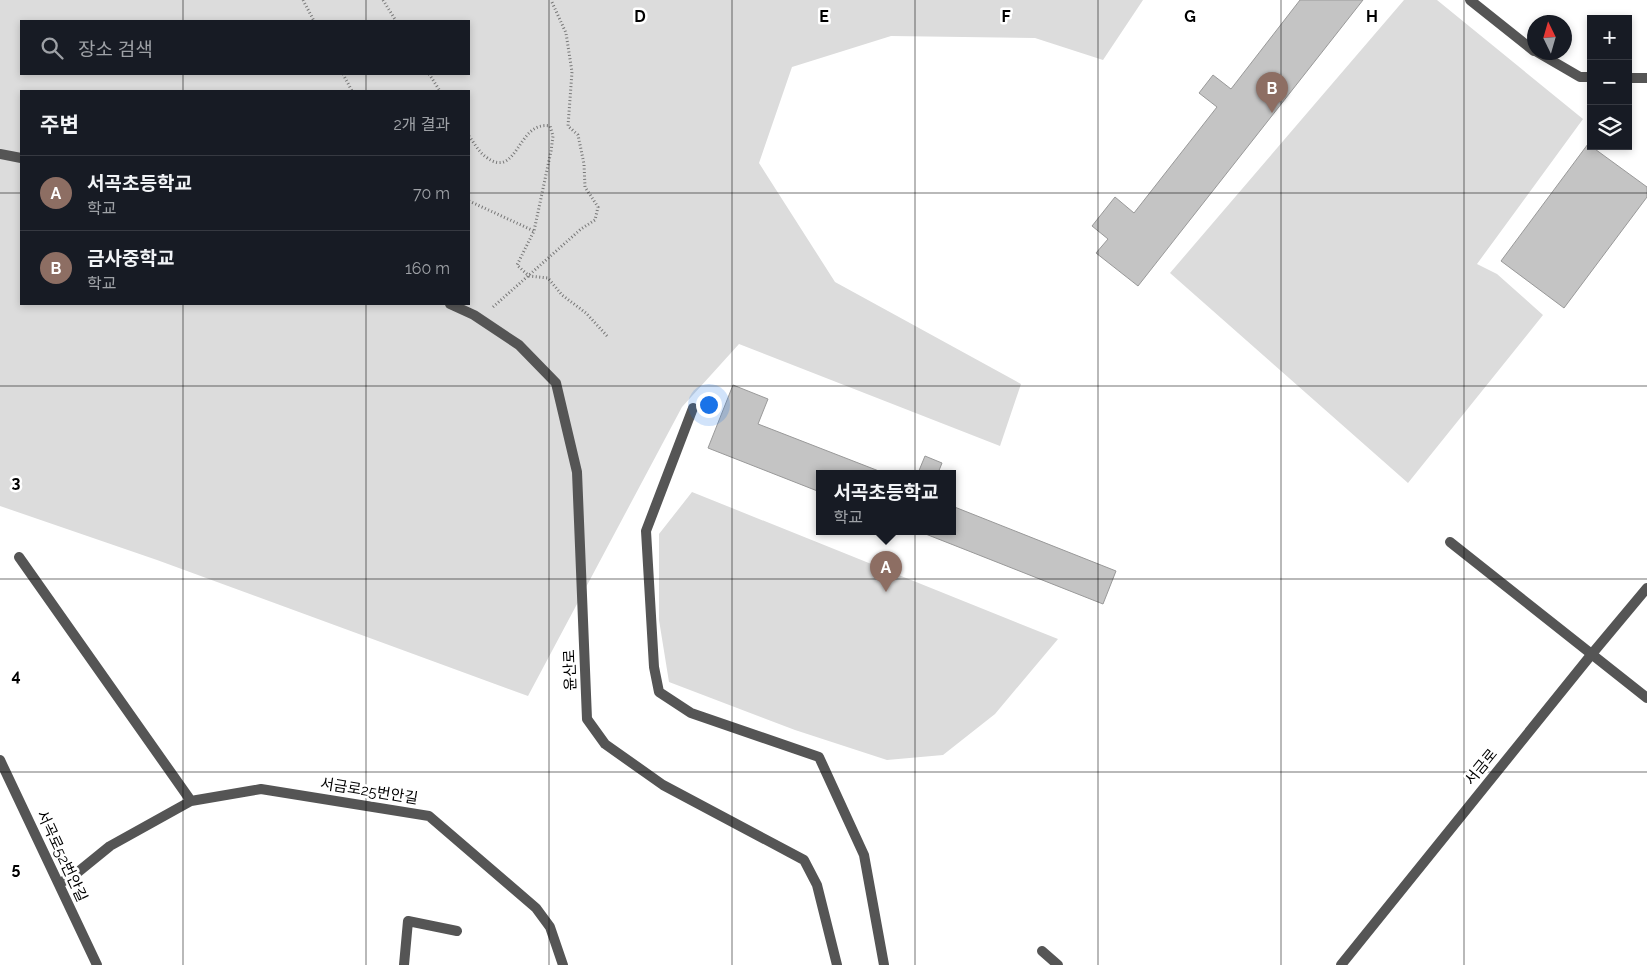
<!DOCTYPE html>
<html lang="ko">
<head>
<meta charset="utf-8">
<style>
	body { margin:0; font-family:Raleway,"Noto Sans KR",sans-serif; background:#242831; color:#f1f3f6 }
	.controls { position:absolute; right:15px; top:15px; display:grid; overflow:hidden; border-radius:0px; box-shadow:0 2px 8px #0003 }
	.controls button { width:45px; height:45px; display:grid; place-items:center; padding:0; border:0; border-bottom:1px solid #363941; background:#171b24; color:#f1f3f6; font:25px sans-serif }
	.compass { position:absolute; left:1527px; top:15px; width:45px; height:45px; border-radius:50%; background:#171b24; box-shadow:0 2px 8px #0003; rotate:355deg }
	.you { position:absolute; left:708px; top:404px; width:18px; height:18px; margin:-12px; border:4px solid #fff; border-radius:50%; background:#1a73e8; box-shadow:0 0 0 8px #1a73e833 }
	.badge { display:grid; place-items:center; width:32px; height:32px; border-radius:50%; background:#858687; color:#fff; font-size:16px; font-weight:700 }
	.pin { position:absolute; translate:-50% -41px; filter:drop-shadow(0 1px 2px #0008) }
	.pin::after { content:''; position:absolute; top:26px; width:18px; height:15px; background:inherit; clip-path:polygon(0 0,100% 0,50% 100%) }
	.popup { position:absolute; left:816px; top:470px; width:140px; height:65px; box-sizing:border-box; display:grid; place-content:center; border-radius:0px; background:#171b24; filter:drop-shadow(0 1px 4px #0005); font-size:16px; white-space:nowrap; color:#9ea1a6 }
	.popup b { font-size:19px; color:#f1f3f6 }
	.popup::after { content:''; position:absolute; left:50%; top:100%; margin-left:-10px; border:10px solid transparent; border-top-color:#171b24 }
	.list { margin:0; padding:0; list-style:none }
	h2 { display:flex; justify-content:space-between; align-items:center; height:65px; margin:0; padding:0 20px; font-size:21px }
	h2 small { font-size:16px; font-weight:400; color:#9ea1a6 }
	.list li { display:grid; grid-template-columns:32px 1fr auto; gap:15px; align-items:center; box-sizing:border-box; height:75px; padding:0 20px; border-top:1px solid #363941 }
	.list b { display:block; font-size:19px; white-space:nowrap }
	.list p { margin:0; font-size:16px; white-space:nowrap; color:#9ea1a6 }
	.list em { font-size:16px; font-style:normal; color:#9ea1a6 }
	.icon { flex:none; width:28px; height:28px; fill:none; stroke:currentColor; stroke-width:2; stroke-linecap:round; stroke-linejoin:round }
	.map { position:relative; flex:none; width:1647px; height:965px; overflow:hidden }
	.search { position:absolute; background:#171b24; box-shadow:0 2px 8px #0003; left:20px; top:20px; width:450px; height:55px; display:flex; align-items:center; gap:12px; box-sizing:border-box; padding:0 18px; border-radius:0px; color:#9ea1a6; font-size:19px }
	.panel { position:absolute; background:#171b24; box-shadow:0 2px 8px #0003; left:20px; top:90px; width:450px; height:215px; border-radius:0px }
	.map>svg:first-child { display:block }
	.green { fill:#dcdcdc; fill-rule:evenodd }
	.building { fill:#c4c4c4; stroke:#999 }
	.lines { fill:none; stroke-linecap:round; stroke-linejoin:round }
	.path { stroke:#777; stroke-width:3; stroke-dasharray:1 2.5; stroke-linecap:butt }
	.service { stroke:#555; stroke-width:10 }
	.minor { stroke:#555; stroke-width:10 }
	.tertiary { stroke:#555; stroke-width:10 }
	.grid { fill:none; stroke:#000; stroke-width:1; stroke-opacity:0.55 }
	.labels { text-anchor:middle; stroke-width:5; stroke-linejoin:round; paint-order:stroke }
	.street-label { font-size:15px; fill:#000; stroke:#fff }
	.grid-label { font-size:16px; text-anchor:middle; font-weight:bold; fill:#000; stroke:#fff; stroke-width:5; stroke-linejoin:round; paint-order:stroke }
</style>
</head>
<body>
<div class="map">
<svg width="1647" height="965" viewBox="0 0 1647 965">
	<rect width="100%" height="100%" fill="#fff"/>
	<path class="green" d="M0,0H1143L1103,60L1035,38L891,36L792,67L759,163L835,282L1021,384L1000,446L739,344L682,407L528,696L157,560L0,506ZM21,21H469V74H21ZM21,91H469V304H21Z
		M1404,0H1437L1583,119L1477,264L1497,274L1543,315L1408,483L1170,273Z
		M692,492L1058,639L995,714L943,755L887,760L795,730L669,682L659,620V534Z"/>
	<path class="building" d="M1300,0H1363L1138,286L1096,253L1108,239L1092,226L1115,197L1134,213L1217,107L1199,93L1213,75L1231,89Z
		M1588,144L1647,187V197L1564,308L1501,261Z
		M733,385L768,399L758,424L884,473H820V492L708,448Z
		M925,456L942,463L938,473H918Z
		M952,506L1116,571L1103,604L918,531H952Z"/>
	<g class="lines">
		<path class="path" d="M303,0L314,21
			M383,0L396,21
			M343,74L352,91
			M429,74L440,91
			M469,136C474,143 479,152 486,157C518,181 517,120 550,126L553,136L551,151L534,231L517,265L529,276L548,278L562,295L586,313L608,337
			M469,201L534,231
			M493,307L581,229L595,220L598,207L585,187L584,164L578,135L568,126L572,72L566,33L551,0"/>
		<path class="service" d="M1470,0L1534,51
			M1537,52L1580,77H1591
			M1628,78H1647"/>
		<path class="minor" d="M693,408L646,531L654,667L659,692L691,713L819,757L864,855L884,965
			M1450,542L1647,698
			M19,557L191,801
			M0,760L97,965
			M59,884L78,872L110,846L191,801L261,789L429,816L536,908L550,927L563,965
			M1042,951L1058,965
			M404,965L408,921L457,931"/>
		<path class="tertiary" d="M0,154L21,158
			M450,304L474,315L519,345L556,383L577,472L587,719L605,744L663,785L804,860L817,885L837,965
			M1341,965L1591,655L1647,588"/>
	</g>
	<path class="grid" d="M183,0V21M366,0V21M549,0V965M732,0V965M915,0V965M1098,0V965M1281,0V965M1464,0V965M183,74V91M366,74V91M0,193H21M469,193H1647M183,304V965M366,304V965M0,386H1647M0,579H1647M0,772H1647"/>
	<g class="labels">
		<g class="street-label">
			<text transform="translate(570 670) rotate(-92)" y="5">윤산로</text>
			<text transform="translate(1481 767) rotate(-51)" y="5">서금로</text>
			<text transform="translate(369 791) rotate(9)" y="5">서금로25번안길</text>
			<text transform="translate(62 856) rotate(65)" y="5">서곡로52번안길</text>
		</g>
	</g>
	<g class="grid-label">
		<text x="640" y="22">D</text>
		<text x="824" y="22">E</text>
		<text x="1006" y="22">F</text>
		<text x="1190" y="22">G</text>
		<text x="1372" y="22">H</text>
		<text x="16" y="488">3</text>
		<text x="16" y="681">4</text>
		<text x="16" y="874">5</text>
	</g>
</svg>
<div class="controls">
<button>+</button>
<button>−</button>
<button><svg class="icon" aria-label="layers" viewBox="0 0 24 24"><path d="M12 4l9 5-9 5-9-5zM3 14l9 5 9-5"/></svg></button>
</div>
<svg class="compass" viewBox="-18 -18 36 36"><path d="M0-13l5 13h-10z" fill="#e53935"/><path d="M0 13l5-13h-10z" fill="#9ea1a6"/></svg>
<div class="you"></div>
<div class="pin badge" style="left:886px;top:592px;background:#8d6e63">A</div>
<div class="popup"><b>서곡초등학교</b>학교</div>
<div class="pin badge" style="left:1272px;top:113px;background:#8d6e63">B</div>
<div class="search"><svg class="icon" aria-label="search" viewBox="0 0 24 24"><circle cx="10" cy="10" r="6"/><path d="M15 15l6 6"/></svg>장소 검색</div>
<section class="panel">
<h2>주변<small>2개 결과</small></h2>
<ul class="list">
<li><span class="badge" style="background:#8d6e63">A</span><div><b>서곡초등학교</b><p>학교</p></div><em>70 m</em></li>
<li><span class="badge" style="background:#8d6e63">B</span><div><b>금사중학교</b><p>학교</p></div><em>160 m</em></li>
</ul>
</section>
</div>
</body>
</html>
